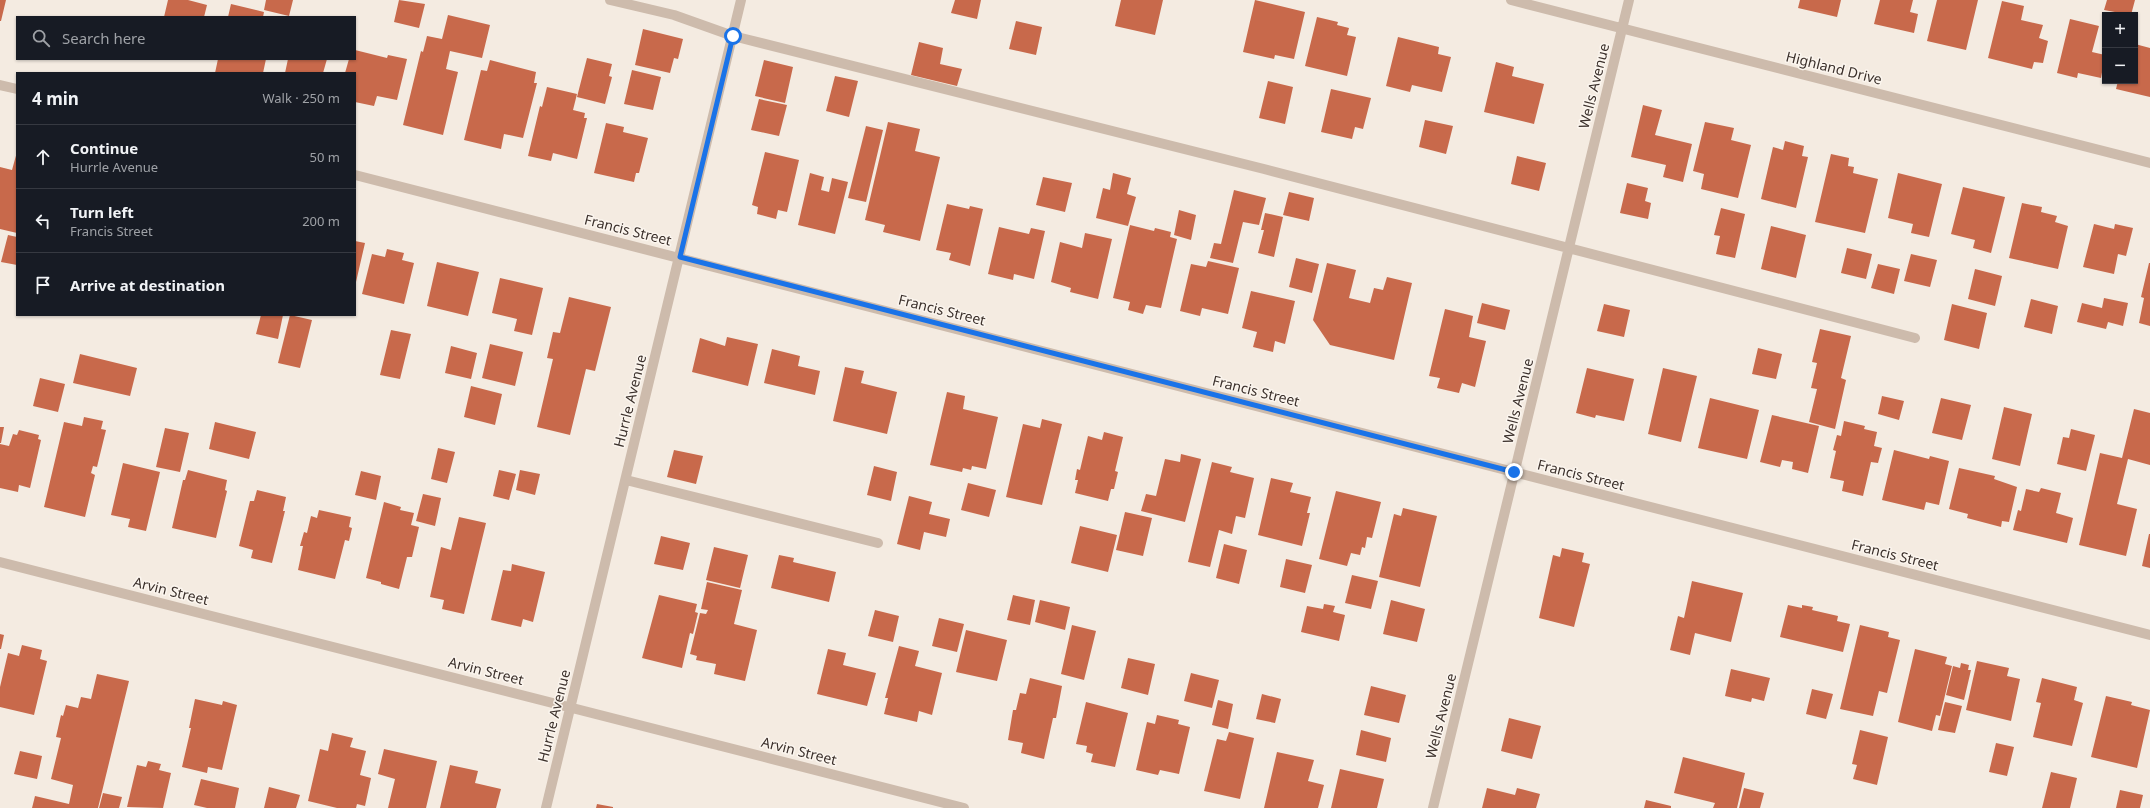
<!DOCTYPE html>
<html lang="en">
<head>
<meta charset="utf-8">
<style>
	body { margin:0; font-family:"Noto Sans",sans-serif; background:#242831; color:#f1f3f6 }
	.controls { position:absolute; right:12px; top:12px; display:grid; overflow:hidden; border-radius:0px; box-shadow:0 1px 3px #0004 }
	.controls button { width:36px; height:36px; display:grid; place-items:center; padding:0; border:0; border-bottom:1px solid #363941; background:#171b24; color:#f1f3f6; font:20px sans-serif }
	.stop { position:absolute; width:12px; height:12px; margin:-9px; border:3px solid #1a73e8; border-radius:50%; background:#fff }
	.stop.end { background:#1a73e8; border-color:#fff; box-shadow:0 1px 4px #0008 }
	.list { margin:0; padding:0; list-style:none }
	h2 { display:flex; justify-content:space-between; align-items:center; height:52px; margin:0; padding:0 16px; font-size:17px }
	h2 small { font-size:13px; font-weight:400; color:#9ea1a6 }
	.list li { display:grid; grid-template-columns:26px 1fr auto; gap:12px; align-items:center; box-sizing:border-box; height:64px; padding:0 16px; border-top:1px solid #363941 }
	.list b { display:block; font-size:15px; white-space:nowrap }
	.list p { margin:0; font-size:13px; white-space:nowrap; color:#9ea1a6 }
	.list em { font-size:13px; font-style:normal; color:#9ea1a6 }
	.icon { flex:none; width:22px; height:22px; fill:none; stroke:currentColor; stroke-width:2; stroke-linecap:round; stroke-linejoin:round }
	.map { position:relative; flex:none; width:2150px; height:808px; overflow:hidden }
	.search { position:absolute; background:#171b24; box-shadow:0 1px 3px #0004; left:16px; top:16px; width:340px; height:44px; display:flex; align-items:center; gap:10px; box-sizing:border-box; padding:0 14px; border-radius:0px; color:#9ea1a6; font-size:15px }
	.panel { position:absolute; background:#171b24; box-shadow:0 1px 3px #0004; left:16px; top:72px; width:340px; height:244px; border-radius:0px }
	.map>svg:first-child { display:block }
	.building { fill:#c8694b }
	.lines { fill:none; stroke-linecap:round; stroke-linejoin:round }
	.minor { stroke:#cdbbac; stroke-width:10 }
	.route { stroke:#1a73e8; stroke-width:5 }
	.labels { text-anchor:middle; stroke-width:3; stroke-linejoin:round; paint-order:stroke }
	.street-label { font-size:14px; fill:#3b302b; stroke:#fbf5ee }
</style>
</head>
<body>
<div class="map">
<svg width="2150" height="808" viewBox="0 0 2150 808">
	<rect width="100%" height="100%" fill="#f4ebe1"/>
	<path class="building" d="M0,0H6L1,21H0Z
		M168,0H188L207,5L204,17H164Z
		M266,0H293L289,16L264,10Z
		M399,0L425,4L419,28L394,22Z
		M955,0H981L977,19L951,13Z
		M1121,0H1163L1155,35L1115,26Z
		M1255,0L1305,12L1294,59L1275,55L1274,59L1243,52Z
		M1800,0H1841L1837,17L1798,8Z
		M1880,0H1913L1910,12L1918,14L1914,33L1874,24Z
		M1937,0H1978L1966,50L1927,41Z
		M2107,0H2135L2131,15L2104,10Z
		M2002,1L2024,6L2021,20L2043,25L2039,38L2048,41L2043,63L2034,62L2032,69L1988,58Z
		M231,4L264,12L263,17H228Z
		M448,15L490,25L482,58L450,51L446,69L458,72L443,135L403,125L421,51L423,52L427,36L442,39Z
		M1317,17L1338,22L1337,25L1349,28L1347,35L1356,37L1347,76L1305,66Z
		M2070,19L2099,26L2092,52L2105,55L2101,78L2078,73L2077,78L2057,73Z
		M1016,21L1042,27L1036,55L1009,49Z
		M643,29L683,39L678,59L674,58L670,73L635,65Z
		M1398,37L1439,47L1438,54L1451,57L1442,92L1412,85L1410,92L1386,86Z
		M919,42L943,48L940,64L962,69L957,86L911,75Z
		M2135,44L2150,48V97L2116,89L2118,81H2135Z
		M355,50L387,58L388,55L407,59L397,100L377,96L374,106L355,102V73H345L349,59H355Z
		M587,58L612,64L609,76L612,77L605,104L577,97Z
		M218,59H266L263,73H215Z
		M288,59H327L323,73H285Z
		M490,60L536,72L534,83H537L523,138L504,134L501,149L464,140L481,70L487,71Z
		M764,60L793,67L785,103L755,96Z
		M1496,62L1514,67L1512,76L1544,84L1534,124L1484,112Z
		M632,70L661,77L653,110L624,104Z
		M835,76L858,81L849,117L826,111Z
		M1268,81L1293,87L1285,124L1259,118Z
		M547,87L577,94L573,110L585,113L584,118H587L577,159L553,153L551,161L528,156L540,106L542,107Z
		M1331,89L1371,98L1363,129L1355,127L1352,139L1321,132Z
		M759,99L787,105L779,136L751,130Z
		M1643,105L1662,110L1655,135L1692,144L1683,182L1663,177L1666,165L1631,157Z
		M1425,120L1453,126L1446,154L1419,147Z
		M888,122L920,129L915,151L940,157L920,241L883,232L885,225L865,220Z
		M1705,122L1734,128L1731,140L1751,145L1738,198L1701,189L1704,174L1693,171Z
		M606,123L624,127L623,132L648,138L639,173H636L634,182L594,173Z
		M866,126L883,130L866,202L848,198Z
		M1785,141L1804,146L1802,156L1808,157L1796,208L1761,199L1773,147L1783,150Z
		M17,152V233L0,229V167L12,170Z
		M765,152L799,160L787,212L778,210L776,219L757,214L758,207L752,205Z
		M1831,154L1849,158L1848,166L1854,167L1853,173L1878,179L1865,233L1815,222Z
		M1517,156L1546,163L1539,191L1511,184Z
		M810,173L824,177L821,190L829,192L832,178L848,182L835,234L798,225Z
		M1113,173L1131,178L1127,194L1136,197L1128,226L1096,218L1103,188L1110,190Z
		M1898,173L1942,184L1929,237L1911,233L1913,224L1888,218Z
		M1043,177L1072,183L1065,212L1036,205Z
		M1627,183L1648,188L1645,201L1651,203L1648,219L1620,213Z
		M1963,187L2005,197L1991,253L1973,248L1975,240L1951,234Z
		M1234,190L1266,198L1259,225L1243,222L1233,263L1210,258L1214,243L1221,244Z
		M1289,192L1314,198L1309,221L1283,215Z
		M2022,203L2042,207L2041,212L2057,216L2055,222L2068,226L2058,269L2009,258Z
		M947,204L969,209L970,206L983,209L970,266L949,260L951,253L936,250Z
		M1721,208L1745,214L1735,258L1716,254L1720,236L1714,235Z
		M1179,210L1196,215L1191,240L1174,235Z
		M1265,213L1283,217L1274,257L1258,253L1264,230H1261Z
		M2094,224L2114,229L2115,224L2133,228L2126,256L2118,254L2114,274L2083,267Z
		M1130,225L1154,231L1155,228L1171,232L1170,237L1177,239L1161,308L1146,305L1143,314L1128,310L1130,302L1113,298Z
		M1771,226L1806,235L1796,278L1761,269Z
		M999,227L1029,234L1031,228L1045,231L1034,279L1014,274L1013,280L988,274Z
		M1085,233L1112,239L1098,299L1070,292L1071,288L1051,282L1060,242L1082,248Z
		M8,235L17,237V265L1,262Z
		M355,241L365,243L356,282H355Z
		M1847,248L1872,254L1866,279L1841,273Z
		M387,249L404,253L402,260L414,263L404,304L362,294L372,254L385,257Z
		M1911,254L1937,260L1930,287L1904,281Z
		M1296,258L1319,264L1312,293L1289,287Z
		M1208,261L1239,268L1228,314L1202,308L1200,316L1180,311L1191,264L1206,267Z
		M437,262L479,272L468,316L427,306Z
		M1327,263L1356,270L1349,298L1370,303L1374,288L1383,290L1387,277L1412,283L1394,360L1330,345L1313,320Z
		M2149,263H2150V326L2139,323L2144,298L2141,297Z
		M1878,264L1900,269L1894,294L1871,288Z
		M1975,269L2002,276L1995,306L1968,299Z
		M500,278L543,288L532,335L514,331L517,319L492,313Z
		M1251,291L1295,301L1285,344L1275,341L1273,352L1253,347L1257,332L1242,328Z
		M569,297L611,307L595,371L586,369L570,435L537,427L553,359L547,358L553,332L560,333Z
		M2104,298L2128,303L2123,326L2108,322L2106,329L2077,322L2082,303L2102,308Z
		M2031,299L2058,306L2052,334L2024,327Z
		M1482,303L1510,310L1505,330L1477,323Z
		M1604,304L1630,310L1624,337L1597,331Z
		M1952,304L1987,313L1979,349L1944,340Z
		M1445,309L1473,316L1469,337L1486,341L1475,387L1462,383L1459,393L1437,388L1440,378L1429,376Z
		M261,315H283L278,339L256,334Z
		M290,315L312,320L300,368L278,363Z
		M1820,329L1851,336L1841,378L1846,380L1835,429L1809,422L1817,389L1811,388L1817,363L1812,362Z
		M391,330L411,334L400,379L380,375Z
		M727,337L758,344L748,386L692,372L700,338L725,346Z
		M490,344L523,352L515,386L482,378Z
		M451,346L477,353L471,379L445,373Z
		M1758,348L1782,354L1776,379L1752,374Z
		M772,349L800,356L798,366L820,371L815,395L764,383Z
		M80,354L137,368L130,396L73,383Z
		M845,367L864,371L861,383L897,392L887,434L833,421Z
		M1587,368L1634,379L1624,421L1596,415L1595,418L1576,413Z
		M1663,368L1697,376L1681,442L1648,434Z
		M40,378L65,384L58,412L33,406Z
		M471,386L502,394L495,425L464,417Z
		M947,392L965,396L963,409L998,417L986,469L972,466L971,470L963,468L962,472L930,465Z
		M1882,396L1904,401L1899,420L1878,414Z
		M1710,398L1759,410L1747,459L1698,448Z
		M1941,398L1971,405L1962,440L1932,433Z
		M2004,407L2032,414L2020,466L1992,459Z
		M2134,409L2150,413V465L2128,459L2117,504L2137,509L2126,556L2079,545L2100,453L2122,458Z
		M1772,415L1819,426L1808,473L1792,469L1793,462L1782,460L1780,467L1760,462Z
		M84,417L103,421L101,429L106,430L97,467L93,466L91,473L95,475L85,517L44,507L64,422L82,426Z
		M1042,419L1062,424L1042,505L1006,497L1023,424L1040,428Z
		M1844,421L1865,426L1864,429L1877,432L1874,446L1882,448L1878,463L1871,462L1863,496L1842,491L1844,481L1830,478L1836,451L1833,450L1837,435L1841,436Z
		M215,422L256,432L249,459L209,449Z
		M0,427H4L1,443H0Z
		M165,428L189,433L180,472L156,467Z
		M2071,429L2095,435L2086,471L2057,464L2063,437L2069,438Z
		M19,430L39,435L38,439L41,440L30,488L19,485L18,492L0,488V444L9,446L13,434L17,435Z
		M1104,432L1123,437L1115,471L1118,472L1114,489H1111L1108,501L1075,493L1078,480H1075L1077,469L1080,470L1088,436L1102,440Z
		M438,448L455,452L447,483L431,479Z
		M674,450L703,456L696,484L667,477Z
		M1894,450L1929,459L1930,456L1949,461L1939,505L1926,502L1924,510L1882,500Z
		M1181,454L1201,459L1185,522L1141,511L1146,494L1156,496L1165,459L1180,462Z
		M1212,462L1232,467L1230,472L1254,478L1245,518L1236,516L1232,534L1219,530L1210,567L1188,562Z
		M123,463L160,472L146,531L128,527L130,519L111,515Z
		M874,466L897,472L891,501L867,495Z
		M1959,468L1995,476L1994,479L2017,487L2009,522L2002,521L2001,527L1967,518L1968,514L1949,509Z
		M188,470L227,480L225,490L227,491L216,538L172,528L183,480H185Z
		M499,470L516,474L509,500L493,496Z
		M520,470L540,474L535,495L516,490Z
		M361,471L381,476L376,500L355,495Z
		M1271,478L1293,483L1290,492L1311,497L1307,513H1310L1302,546L1258,535Z
		M968,483L996,490L989,517L961,510Z
		M2041,488L2061,493L2056,513L2073,518L2067,543L2013,530L2018,510L2021,511L2026,489L2039,492Z
		M257,490L286,497L283,511H285L272,563L251,558L253,550L239,546L250,501H254Z
		M1336,491L1381,502L1372,538L1367,537L1365,548L1362,547L1360,555L1351,553L1347,566L1319,559Z
		M423,494L441,498L435,526L416,521Z
		M909,496L932,502L929,514L950,519L946,537L924,532L920,550L897,544Z
		M384,502L401,507L400,510L414,513L411,525L419,527L412,557H407L399,589L381,584V582L366,578Z
		M1403,508L1437,516L1420,587L1379,577L1394,514L1401,516Z
		M319,510L351,517L349,527L352,528L349,541L345,540L335,579L298,570L303,546H300L304,532L307,533L311,516L317,518Z
		M1125,512L1152,518L1143,556L1116,550Z
		M459,517L486,523L464,614L442,609L444,600L430,597L441,547L451,550Z
		M1080,526L1117,535L1108,572L1071,563Z
		M2149,534H2150V568L2142,566Z
		M661,536L690,543L683,570L654,564Z
		M1224,544L1247,550L1239,584L1216,578Z
		M714,547L748,555L740,588L706,580Z
		M1562,548L1584,553L1582,562L1590,564L1574,627L1539,618L1553,555L1560,557Z
		M779,555L794,558L793,562L836,572L829,602L771,588Z
		M1286,559L1312,565L1305,593L1280,587Z
		M512,564L545,572L533,622L523,619L521,627L491,620L503,570L511,571Z
		M1352,575L1378,581L1371,609L1345,603Z
		M1692,581L1743,593L1731,642L1695,633L1690,655L1670,650L1678,616L1684,618Z
		M707,582L742,590L734,624L757,630L745,681L714,674L716,664L696,660L697,656L690,654L700,613L706,614L708,610L701,609Z
		M659,595L697,604L695,612L698,613L693,634L690,633L682,668L642,658Z
		M1013,595L1035,600L1030,625L1007,620Z
		M1040,600L1070,607L1065,630L1035,622Z
		M1391,600L1425,609L1417,642L1383,634Z
		M1324,604L1335,606L1333,612L1345,615L1339,641L1301,632L1307,606L1323,609Z
		M1788,605L1802,608V605L1813,607L1812,610L1838,616L1837,621L1850,624L1843,652L1780,637Z
		M875,610L899,616L893,642L868,636Z
		M939,618L964,624L957,652L932,646Z
		M1072,625L1096,631L1084,680L1061,674Z
		M1860,625L1889,632L1888,637L1900,640L1887,693L1879,691L1873,716L1840,709Z
		M966,630L1007,640L997,681L956,672Z
		M0,634L4,635L1,649H0Z
		M22,645L42,650L40,659L47,661L34,715L0,707V687L8,653L19,656Z
		M899,646L919,651L915,666L942,673L932,715L919,711L917,722L884,714L888,698H885Z
		M828,649L846,653L843,665L876,673L867,706L817,694Z
		M1915,649L1947,657L1945,664L1952,666L1940,716L1936,715L1932,731L1898,722Z
		M1128,658L1155,664L1148,695L1121,688Z
		M1977,661L2009,668L2007,676L2020,679L2011,721L1966,710Z
		M1961,663L1969,665L1968,670H1971L1964,700L1946,695L1953,666L1960,668Z
		M1731,669L1770,678L1764,701L1752,698L1751,702L1725,696Z
		M1191,673L1219,680L1212,708L1184,701Z
		M97,674L129,681L98,808H32L35,796L69,804L73,785L51,779L61,738L56,737L61,715L63,716L66,705L78,708L81,697L91,699Z
		M1030,678L1062,686L1056,718H1053L1044,759L1021,753L1023,743L1008,740L1013,710H1016L1020,693L1026,694Z
		M2042,678L2077,687L2074,700L2083,703L2072,746L2033,737L2041,703L2036,702Z
		M1371,686L1406,695L1399,723L1364,715Z
		M1812,689L1833,694L1826,719L1806,714Z
		M1262,694L1281,699L1275,723L1256,719Z
		M2106,696L2132,702L2131,705L2150,710L2137,768L2091,757Z
		M195,699L222,705L223,701L237,705L222,770L208,767L207,773L182,767L191,728H189Z
		M1218,700L1233,704L1228,729L1212,725Z
		M1086,702L1128,713L1115,767L1091,762L1093,754L1086,752L1087,746L1076,744Z
		M1945,702L1962,706L1955,733L1938,730Z
		M1157,715L1179,720L1178,724L1190,727L1179,774L1160,770L1158,775L1136,770L1147,722L1155,724Z
		M1509,718L1541,726L1532,759L1501,751Z
		M1361,730L1391,738L1386,762L1356,755Z
		M1860,730L1888,737L1877,785L1853,779L1857,765L1852,764Z
		M1229,732L1254,738L1240,799L1204,791L1217,739L1226,741Z
		M332,733L353,738L350,747L366,751L360,775L371,778L365,806L357,804L356,808H337L308,801L320,749L328,751Z
		M1996,743L2014,747L2007,776L1989,772Z
		M384,749L437,761L426,808H388L395,779L378,774Z
		M20,751L42,756L37,779L14,774Z
		M1277,752L1314,760L1308,781L1324,785L1318,808H1264Z
		M1683,757L1745,773L1737,808H1713L1715,803L1674,793Z
		M148,761L161,764L159,770L171,773L163,808L127,807L137,765L146,767Z
		M450,765L478,771L475,783L501,789L496,808H440Z
		M1340,769L1384,779L1377,808H1331Z
		M2051,772L2077,778L2070,808H2042Z
		M201,779L239,788L235,808H207L194,805Z
		M269,787L300,795L296,808H264Z
		M1487,788L1515,795L1517,788L1540,794L1536,808H1482Z
		M1744,788L1764,793L1760,808H1739Z
		M2120,790L2143,795L2140,808H2116Z
		M103,793L122,797L119,808H99Z
		M1646,800L1671,806V808H1644Z
		M597,804L613,807V808H596Z"/>
	<g class="lines">
		<path class="minor" d="M610,0L674,15L733,36L1264,169L1915,338
			M1511,0L2150,163
			M0,85L17,89
			M355,175L2150,635
			M626,480L878,543
			M0,562L964,808
			M546,808L741,0
			M1433,808L1629,0"/>
	</g>
	<g class="lines">
		<path class="route" d="M733,36L680,257L1514,472"/>
	</g>
	<g class="labels">
		<g class="street-label">
			<text transform="translate(1834 68) rotate(14)" y="5">Highland Drive</text>
			<text transform="translate(1594 86) rotate(-76)" y="5">Wells Avenue</text>
			<text transform="translate(628 230) rotate(14)" y="5">Francis Street</text>
			<text transform="translate(942 310) rotate(14)" y="5">Francis Street</text>
			<text transform="translate(1256 391) rotate(14)" y="5">Francis Street</text>
			<text transform="translate(630 401) rotate(-76)" y="5">Hurrle Avenue</text>
			<text transform="translate(1518 401) rotate(-76)" y="5">Wells Avenue</text>
			<text transform="translate(1581 475) rotate(14)" y="5">Francis Street</text>
			<text transform="translate(1895 555) rotate(14)" y="5">Francis Street</text>
			<text transform="translate(171 591) rotate(14)" y="5">Arvin Street</text>
			<text transform="translate(486 671) rotate(14)" y="5">Arvin Street</text>
			<text transform="translate(554 716) rotate(-76)" y="5">Hurrle Avenue</text>
			<text transform="translate(1441 716) rotate(-76)" y="5">Wells Avenue</text>
			<text transform="translate(799 751) rotate(14)" y="5">Arvin Street</text>
		</g>
	</g>
</svg>
<div class="controls">
<button>+</button>
<button>−</button>
</div>
<div class="stop" style="left:733px;top:36px"></div>
<div class="stop end" style="left:1514px;top:472px"></div>
<div class="search"><svg class="icon" aria-label="search" viewBox="0 0 24 24"><circle cx="10" cy="10" r="6"/><path d="M15 15l6 6"/></svg>Search here</div>
<section class="panel">
<h2>4 min<small>Walk · 250 m</small></h2>
<ul class="list">
<li><svg class="icon" aria-label="ahead" viewBox="0 0 24 24"><path d="M12 20V5M6 11l6-6 6 6"/></svg><div><b>Continue</b><p>Hurrle Avenue</p></div><em>50 m</em></li>
<li><svg class="icon" aria-label="left" viewBox="0 0 24 24"><path d="M17 20v-9H6M10 6l-5 5 5 5"/></svg><div><b>Turn left</b><p>Francis Street</p></div><em>200 m</em></li>
<li><svg class="icon" aria-label="arrive" viewBox="0 0 24 24"><path d="M6 21V4h12l-3 4 3 4H6"/></svg><div><b>Arrive at destination</b></div></li>
</ul>
</section>
</div>
</body>
</html>
